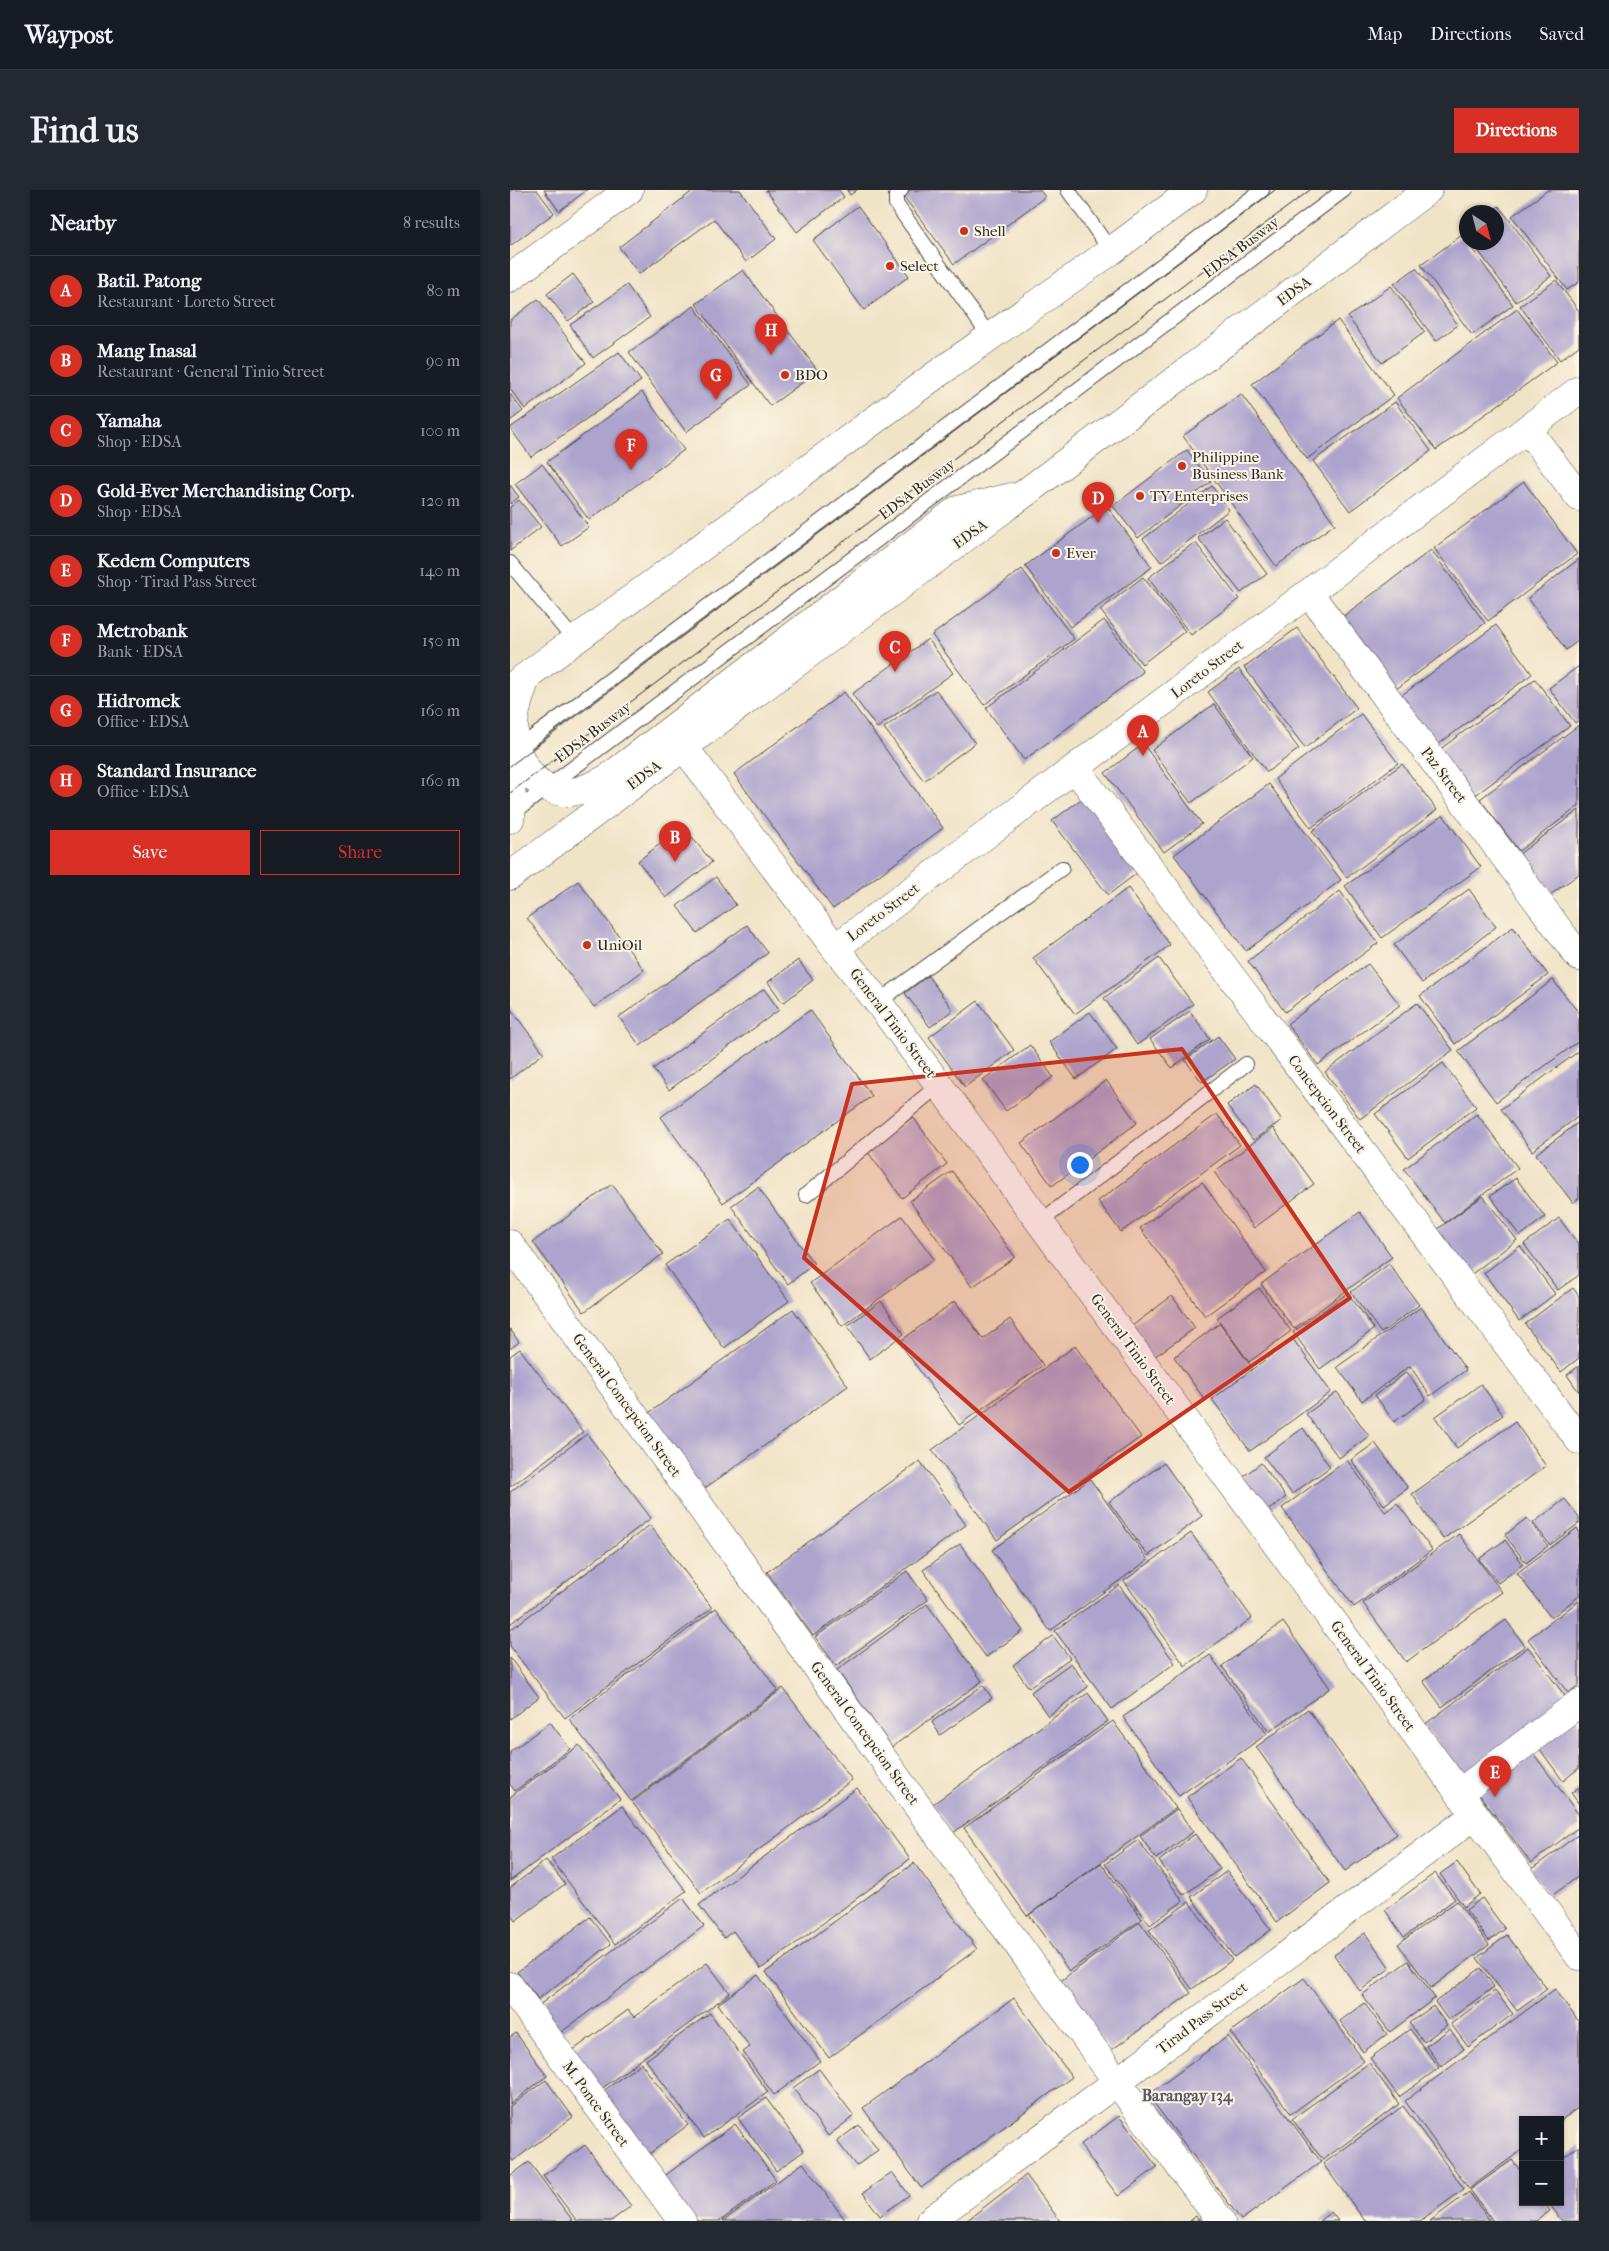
<!DOCTYPE html>
<html lang="en">
<head>
<meta charset="utf-8">
<style>
	body { margin:0; font-family:"IM FELL French Canon",serif; background:#242831; color:#f1f3f6 }
	.controls { position:absolute; right:15px; bottom:15px; display:grid; overflow:hidden; border-radius:0px; box-shadow:0 1px 4px #0004 }
	.controls button { width:45px; height:45px; display:grid; place-items:center; padding:0; border:0; border-bottom:1px solid #363941; background:#171b24; color:#f1f3f6; font:25px sans-serif }
	.compass { position:absolute; left:949px; top:15px; width:45px; height:45px; border-radius:50%; background:#171b24; box-shadow:0 1px 4px #0004; rotate:144deg }
	.you { position:absolute; left:569px; top:974px; width:18px; height:18px; margin:-12px; border:4px solid #fff; border-radius:50%; background:#1a73e8; box-shadow:0 0 0 8px #1a73e833 }
	.badge { display:grid; place-items:center; width:32px; height:32px; border-radius:50%; background:#d93025; color:#fff; font-size:16px; font-weight:700 }
	.pin { position:absolute; translate:-50% -41px; filter:drop-shadow(0 1px 2px #0008) }
	.pin::after { content:''; position:absolute; top:26px; width:18px; height:15px; background:inherit; clip-path:polygon(0 0,100% 0,50% 100%) }
	.list { margin:0; padding:0; list-style:none }
	h2 { display:flex; justify-content:space-between; align-items:center; height:65px; margin:0; padding:0 20px; font-size:21px }
	h2 small { font-size:16px; font-weight:400; color:#9ea1a6 }
	.list li { display:grid; grid-template-columns:32px 1fr auto; gap:15px; align-items:center; box-sizing:border-box; height:70px; padding:0 20px; border-top:1px solid #363941 }
	.list b { display:block; font-size:19px; white-space:nowrap }
	.list p { margin:0; font-size:16px; white-space:nowrap; color:#9ea1a6 }
	.list em { font-size:16px; font-style:normal; color:#9ea1a6 }
	.actions { display:flex; gap:10px; padding:15px 20px }
	.actions a { flex:1; padding:11px 0; border:1px solid #d93025; border-radius:0px; text-align:center; font-size:18px; color:#d93025 }
	.actions .main { background:#d93025; color:#fff }
	.map { position:relative; flex:none; width:1069px; height:2031px; overflow:hidden; border-radius:0px }
	header { display:flex; align-items:center; gap:30px; box-sizing:border-box; height:70px; padding:0 25px; background:#171b24; border-bottom:1px solid #363941 }
	header strong { font-size:24px }
	nav { display:flex; gap:28px; margin-inline-start:auto; font-size:18px }
	.intro { display:flex; align-items:center; justify-content:space-between; box-sizing:border-box; height:120px; padding:0 30px }
	h1 { margin:0; font-size:35px }
	.button { padding:12px 22px; border-radius:0px; background:#d93025; color:#fff; font-size:18px; font-weight:700 }
	main { display:flex; gap:30px; padding:0 30px }
	aside { flex:1; background:#171b24; border-radius:0px; box-shadow:0 1px 4px #0004 }
	.map>svg:first-child { display:block }
	.building { fill:#ada3cd }
	.lines { fill:none; stroke-linecap:round; stroke-linejoin:round }
	.service-casing { stroke:#494742; stroke-width:16 }
	.minor-casing { stroke:#494742; stroke-width:29 }
	.tertiary-casing { stroke:#494742; stroke-width:29 }
	.trunk-casing { stroke:#494742; stroke-width:29 }
	.service { stroke:#fff; stroke-width:14 }
	.minor { stroke:#fff; stroke-width:28 }
	.tertiary { stroke:#fff; stroke-width:28 }
	.trunk { stroke:#fff; stroke-width:28 }
	.tram { stroke:#2b2b2b; stroke-width:1 }
	.marked { fill:#c8321e; fill-opacity:0.2; stroke:#c8321e; stroke-width:4; stroke-linejoin:round }
	.poi-dot { fill:#c8321e; stroke:#fcf5e5; stroke-width:2 }
	.labels { text-anchor:middle; stroke-width:4; stroke-linejoin:round; paint-order:stroke }
	.poi-label { font-size:15px; fill:#2b2b2b; stroke:#fcf5e5; text-anchor:start }
	.street-label { font-size:15px; fill:#2b2b2b; stroke:#fcf5e5 }
	.neighbourhood-label { font-size:16px; font-weight:bold; fill:#585564; stroke:#fcf5e5 }
</style>
</head>
<body>
<header>
<strong>Waypost</strong>
<nav><a>Map</a><a>Directions</a><a>Saved</a></nav>
</header>
<div class="intro"><h1>Find us</h1><a class="button">Directions</a></div>
<main>
<aside>
<h2>Nearby<small>8 results</small></h2>
<ul class="list">
<li><span class="badge">A</span><div><b>Batil. Patong</b><p>Restaurant · Loreto Street</p></div><em>80 m</em></li>
<li><span class="badge">B</span><div><b>Mang Inasal</b><p>Restaurant · General Tinio Street</p></div><em>90 m</em></li>
<li><span class="badge">C</span><div><b>Yamaha</b><p>Shop · EDSA</p></div><em>100 m</em></li>
<li><span class="badge">D</span><div><b>Gold-Ever Merchandising Corp.</b><p>Shop · EDSA</p></div><em>120 m</em></li>
<li><span class="badge">E</span><div><b>Kedem Computers</b><p>Shop · Tirad Pass Street</p></div><em>140 m</em></li>
<li><span class="badge">F</span><div><b>Metrobank</b><p>Bank · EDSA</p></div><em>150 m</em></li>
<li><span class="badge">G</span><div><b>Hidromek</b><p>Office · EDSA</p></div><em>160 m</em></li>
<li><span class="badge">H</span><div><b>Standard Insurance</b><p>Office · EDSA</p></div><em>160 m</em></li>
</ul>
<div class="actions"><a class="main">Save</a><a>Share</a></div>
</aside>
<div class="map">
<svg width="1069" height="2031" viewBox="0 0 1069 2031">
	<rect width="100%" height="100%" fill="#fcf5e5"/>
	<filter id="ink" filterUnits="userSpaceOnUse"><feTurbulence type="fractalNoise" baseFrequency=".02" numOctaves="2"/><feDisplacementMap in="SourceGraphic" scale="10" xChannelSelector="R" yChannelSelector="G"/><feConvolveMatrix kernelMatrix="1 2 1 2 8 2 1 2 1" color-interpolation-filters="sRGB"/></filter>
	<filter id="wash" filterUnits="userSpaceOnUse"><feTurbulence type="fractalNoise" baseFrequency=".0096" numOctaves="4" result="noise"/><feDisplacementMap in="SourceGraphic" scale="20" xChannelSelector="R" yChannelSelector="G"/><feGaussianBlur stdDeviation="1.12" result="paint"/><feColorMatrix in="noise" values="0 0 0 0 0 0 0 0 0 0 0 0 0 0 0 0 0 1.4 0 .05"/><feComposite in="paint" operator="in"/></filter>
	<g filter="url(#wash)">
		<rect width="100%" height="100%" fill="#f0e4c7"/>
		<g id="blocks">
			<path class="building" d="M0,0H27L44,23L0,56Z
				M34,0H77L49,21Z
				M184,0H230L266,49L236,72L204,29L129,84L109,57Z
				M256,0H329L334,7L287,42Z
				M337,0H347L340,5Z
				M395,0H530L535,7L444,74L391,3Z
				M1038,0H1069V92L1057,100L1002,26Z
				M348,16L399,86L354,120L303,50Z
				M989,16L1041,86L1006,112L962,52H986V22H981Z
				M952,45L1003,115L962,145L911,75Z
				M906,78L948,135L926,151L884,94Z
				M233,80L308,181L260,216L186,114Z
				M63,84L84,112L58,131L37,104Z
				M1046,90L1069,121V156L1050,170L1010,116Z
				M117,95L140,127L83,168L60,135Z
				M881,96L915,142L872,173L838,127Z
				M28,109L76,173L15,219L0,199V130Z
				M184,116L241,195L176,242L119,162Z
				M1007,119L1047,172L926,260L887,208Z
				M828,130L884,205L797,269L742,194Z
				M109,162L131,191L21,267L0,238Z
				M132,202L174,260L79,330L37,272Z
				M0,204L13,221L0,231Z
				M731,204L825,334L766,376L673,246Z
				M885,212L921,261L840,321L803,271Z
				M677,260L701,292L628,348L603,316Z
				M32,274L79,337L52,356L5,294Z
				M1014,292L1067,364L978,431L924,358Z
				M0,295L9,307L0,314Z
				M702,296L719,320L651,372L633,349Z
				M9,310L31,337L0,361V317Z
				M597,316L642,377L560,437L515,376Z
				M715,328L757,384L731,403L688,348Z
				M685,352L729,409L681,445L638,388Z
				M921,360L975,433L877,506L823,434Z
				M1069,369V450L1056,460L1018,408Z
				M512,379L564,449L474,515L422,445Z
				M633,387L675,441L632,474L590,420Z
				M594,430L633,482L514,570L476,518Z
				M986,435L1022,484L921,560L884,511Z
				M787,438L847,518L795,558L734,477Z
				M418,449L443,483L367,538L342,504Z
				M1069,476V530L1065,533L1039,498Z
				M729,479L789,559L757,582L698,502Z
				M1025,489L1060,536L960,609L925,563Z
				M426,500L465,553L414,591L374,538Z
				M334,502L433,638L323,719L224,584Z
				M704,514L743,567L681,613L642,560Z
				M851,524L888,573L801,638L765,589Z
				M1069,535V616L1009,661L970,609Z
				M633,554L692,634L654,662L595,583Z
				M892,574L927,620L837,688L802,641Z
				M759,594L831,690L736,761L664,665Z
				M574,607L630,681L598,705L542,631Z
				M1069,620V684L1040,705L1009,664Z
				M933,625L971,677L872,748L835,696Z
				M173,636L202,672L156,708L128,671Z
				M206,687L226,715L187,743L167,716Z
				M68,691L134,780L84,817L17,728Z
				M618,698L660,755L565,824L523,768Z
				M959,699L986,737L912,793L884,755Z
				M830,701L868,753L775,822L738,771Z
				M237,735L258,763L130,856L109,827Z
				M1003,737L1038,785L945,854L910,806Z
				M649,768L683,814L627,855L594,808Z
				M288,770L303,790L273,813L258,792Z
				M858,774L890,815L808,875L777,834Z
				M418,786L443,820L420,837L395,803Z
				M1043,790L1069,823V851L986,912L948,861Z
				M254,799L269,820L159,900L143,879Z
				M468,811L504,860L455,897L419,847Z
				M907,813L943,860L850,929L815,882Z
				M0,818L34,863L0,889Z
				M300,820L362,906L213,1013L151,927Z
				M680,821L700,849L662,878L640,849Z
				M580,822L607,859L566,889L539,852Z
				M708,846L725,869L692,892L675,870Z
				M520,855L543,887L496,921L473,890Z
				M1069,861V926L1022,961L991,919Z
				M933,873L966,917L898,968L865,924Z
				M596,890L627,933L542,996L511,953Z
				M746,894L772,930L743,950L717,915Z
				M707,924L730,955L611,1042L588,1011Z
				M967,924L1008,978L935,1033L894,979Z
				M403,927L437,974L392,1008L357,961Z
				M1069,932V1008L1063,1013L1026,964Z
				M763,938L804,994L744,1038L704,982Z
				M442,981L505,1067L462,1097L400,1011Z
				M1006,988L1035,1027L1010,1046L980,1006Z
				M692,992L756,1082L695,1126L630,1038Z
				M102,994L153,1064L74,1122L23,1052Z
				M248,997L304,1074L278,1094L221,1016Z
				M973,1006L1007,1050L959,1086L925,1041Z
				M850,1022L882,1067L784,1139L751,1094Z
				M392,1026L424,1069L332,1136L300,1093Z
				M1049,1028L1069,1055V1085L1048,1100L1014,1054Z
				M220,1029L279,1111L214,1158L155,1075Z
				M1010,1056L1045,1104L1009,1131L974,1083Z
				M879,1074L909,1115L871,1143L841,1102Z
				M749,1098L781,1141L739,1172L707,1128Z
				M1063,1098L1069,1106V1168L1051,1182L1015,1134Z
				M838,1103L864,1139L810,1179L783,1142Z
				M662,1106L685,1138L640,1170L618,1139Z
				M371,1111L394,1144L360,1169L337,1136Z
				M445,1111L473,1149L500,1129L533,1175L449,1235L389,1152Z
				M911,1117L956,1180L920,1206L900,1176L852,1211L827,1177Z
				M283,1119L338,1196L191,1301L136,1225Z
				M710,1133L741,1176L695,1210L664,1167Z
				M0,1139L9,1152L0,1159Z
				M783,1149L821,1202L740,1261L702,1209Z
				M565,1156L631,1247L487,1350L422,1260Z
				M10,1159L73,1242L0,1297V1166Z
				M1069,1176V1202L1057,1185Z
				M897,1182L916,1209L884,1232L865,1205Z
				M971,1194L993,1225L947,1258L925,1227Z
				M827,1202L859,1246L829,1268L796,1224Z
				M1005,1232L1036,1276L933,1349L902,1304Z
				M793,1238L820,1277L782,1304L754,1267Z
				M77,1244L141,1328L0,1434V1302Z
				M865,1253L898,1298L874,1315L841,1270Z
				M837,1270L875,1322L887,1313L922,1360L844,1417L772,1318Z
				M410,1271L456,1335L303,1446L257,1382Z
				M654,1273L692,1326L638,1366L599,1312Z
				M751,1273L776,1307L752,1325L727,1291Z
				M580,1289L638,1370L540,1441L482,1360Z
				M1055,1309L1069,1327V1333L1040,1355L1023,1333Z
				M1017,1328L1038,1356L1016,1373L995,1345Z
				M140,1335L202,1418L55,1528L0,1456V1440Z
				M1067,1338L1069,1341V1406L1041,1428L1007,1383Z
				M681,1343L742,1428L675,1476L614,1391Z
				M949,1344L992,1402L896,1472L853,1413Z
				M995,1350L1013,1374L988,1393L969,1369Z
				M450,1354L513,1441L476,1467L413,1380Z
				M397,1381L418,1410L326,1476L305,1447Z
				M609,1395L665,1473L602,1519L545,1441Z
				M1069,1411V1495L1058,1503L1018,1449Z
				M417,1414L472,1491L382,1557L327,1480Z
				M206,1418L268,1500L121,1611L59,1529Z
				M996,1430L1015,1456L932,1517L913,1491Z
				M773,1432L820,1498L759,1542L712,1476Z
				M543,1446L560,1468L519,1498L503,1475Z
				M1018,1457L1058,1510L953,1588L914,1535Z
				M700,1465L757,1544L669,1606L613,1527Z
				M0,1468L29,1507L0,1529Z
				M561,1473L578,1497L538,1526L521,1502Z
				M473,1495L482,1508L430,1545L422,1532Z
				M273,1498L342,1590L191,1703L122,1612Z
				M578,1503L598,1531L443,1643L423,1614Z
				M798,1519L887,1644L835,1681L746,1557Z
				M1065,1525L1069,1531V1578L1053,1591L1026,1554Z
				M603,1531L666,1618L517,1726L454,1638Z
				M40,1532L60,1559L5,1601L0,1594V1562Z
				M69,1555L110,1609L0,1691V1607Z
				M1023,1563L1069,1625V1637L1021,1673L969,1604Z
				M731,1568L820,1693L767,1732L677,1607Z
				M1069,1597V1614L1061,1603Z
				M347,1598L400,1669L251,1779L223,1741L214,1748L189,1715Z
				M112,1616L176,1701L105,1754L41,1669Z
				M667,1619L683,1642L646,1669L630,1646Z
				M685,1644L710,1679L674,1705L649,1671Z
				M1069,1644V1686L1040,1707L1020,1680Z
				M628,1650L673,1711L640,1735L595,1674Z
				M36,1670L55,1694L5,1731L0,1723V1698Z
				M947,1672L970,1704L954,1717L930,1684Z
				M404,1673L467,1759L319,1868L256,1782Z
				M591,1673L632,1729L559,1781L519,1725Z
				M717,1681L761,1740L724,1767L681,1707Z
				M925,1683L945,1709L894,1747L875,1720Z
				M173,1708L194,1736L46,1846L25,1818Z
				M972,1708L995,1739L979,1751L956,1720Z
				M947,1711L979,1755L921,1798L888,1754Z
				M679,1712L722,1770L682,1799L639,1740Z
				M80,1727L101,1754L28,1809L7,1782Z
				M630,1732L681,1803L600,1861L549,1792Z
				M855,1743L880,1778L850,1801L824,1765Z
				M997,1745L1037,1799L1007,1821L967,1768Z
				M898,1771L925,1808L880,1842L852,1805Z
				M197,1773L220,1803L90,1900L62,1861L118,1820L124,1827Z
				M971,1778L984,1797L938,1830L925,1812Z
				M248,1785L310,1871L264,1905L233,1862L240,1857L208,1814Z
				M794,1788L854,1871L781,1924L720,1842Z
				M1045,1799L1069,1832V1917L1050,1931L1013,1930V1959L959,1999L895,1911Z
				M985,1801L1003,1824L958,1857L941,1834Z
				M504,1808L562,1887L411,1998L353,1918Z
				M854,1813L877,1844L853,1862L830,1831Z
				M923,1816L937,1835L914,1852L899,1833Z
				M200,1823L258,1902L194,1948L136,1870Z
				M900,1839L929,1878L889,1907L860,1868Z
				M940,1839L954,1859L931,1877L916,1856Z
				M6,1843L37,1886L0,1914V1847Z
				M718,1846L811,1972L731,2030L638,1905Z
				M131,1873L178,1935L135,1967L88,1905Z
				M859,1873L889,1914L813,1970L782,1929Z
				M309,1879L344,1926L318,1946L283,1898Z
				M36,1890L63,1927L3,1971L0,1967V1916Z
				M256,1908L294,1961L266,1981L228,1928Z
				M893,1916L954,1999L910,2031H855L813,1974Z
				M609,1926L647,1977L608,2006L570,1955Z
				M225,1934L266,1990L210,2031H179L149,1990Z
				M349,1935L368,1960L346,1976L327,1951Z
				M75,1955L121,2016L101,2031H67L33,1986Z
				M1069,1956V2031H1052L1038,2012H1050V1970Z
				M1002,1970L1013,1984V2012H1034L1040,2021L1026,2031H983L960,2000Z
				M19,1972L63,2031H0V1986Z
				M293,1973L336,2031H213Z
				M382,1982L399,2005L370,2026L353,2003Z
				M516,1985L550,2031H456Z
				M959,2002L980,2031H920Z
				M821,2022L828,2031H809Z
				M686,2026L690,2031H680Z"/>
		</g>
	</g>
	<g filter="url(#ink)">
		<use href="#blocks" fill-opacity="0" stroke="#494742" stroke-width="1"/>
		<g class="lines">
			<defs>
				<path id="service" d="M391,0L386,5V14L480,147
					M558,0L601,61
					M0,373L65,451
					M5,561L752,0
					M3,623L834,0
					M368,812L552,678
					M296,1005L429,895
					M530,1032L736,874"/>
				<path id="minor" d="M0,88L119,0
					M1017,239L1069,307
					M799,403L1069,767
					M565,578L1069,1250
					M325,758L1069,200
					M0,1054L632,1926L711,2031
					M949,1603L1069,1513
					M0,1796L172,2031
					M420,2031L965,1625"/>
				<path id="tertiary" d="M173,556L325,758L368,812L1069,1766"/>
				<path id="trunk" d="M17,486C11,503 4,521 4,539C4,571 27,605 62,602C75,600 86,594 98,588L447,320L501,307
					M0,498L423,187L601,61L683,0
					M0,591L3,614L0,629
					M0,686L515,303L918,0"/>
			</defs>
			<use href="#service" class="service-casing"/>
			<use href="#minor" class="minor-casing"/>
			<use href="#tertiary" class="tertiary-casing"/>
			<use href="#trunk" class="trunk-casing"/>
			<use href="#service" class="service"/>
			<use href="#minor" class="minor"/>
			<use href="#tertiary" class="tertiary"/>
			<use href="#trunk" class="trunk"/>
			<path class="tram" d="M0,576L765,0
				M0,603L800,0"/>
		</g>
	</g>
	<path class="marked" d="M672,859L840,1108L559,1302L294,1068L342,894Z"/>
	<g class="poi-dot">
		<circle cx="454" cy="41" r="5"/>
		<circle cx="380" cy="76" r="5"/>
		<circle cx="275" cy="185" r="5"/>
		<circle cx="672" cy="276" r="5"/>
		<circle cx="630" cy="306" r="5"/>
		<circle cx="546" cy="363" r="5"/>
		<circle cx="77" cy="755" r="5"/>
	</g>
	<g class="labels">
		<g class="poi-label">
			<text x="464" y="46">Shell</text>
			<text x="390" y="81">Select</text>
			<text x="285" y="190">BDO</text>
			<text x="682" y="272">Philippine<tspan x="682" dy="17">Business Bank</tspan></text>
			<text x="640" y="311">TY Enterprises</text>
			<text x="556" y="368">Ever</text>
			<text x="87" y="760">UniOil</text>
		</g>
		<g class="street-label">
			<text transform="translate(731 57) rotate(-37)" y="5">EDSA Busway</text>
			<text transform="translate(784 101) rotate(-37)" y="5">EDSA</text>
			<text transform="translate(407 299) rotate(-37)" y="5">EDSA Busway</text>
			<text transform="translate(460 344) rotate(-36)" y="5">EDSA</text>
			<text transform="translate(697 479) rotate(-37)" y="5">Loreto Street</text>
			<text transform="translate(83 542) rotate(-37)" y="5">EDSA Busway</text>
			<text transform="translate(134 585) rotate(-37)" y="5">EDSA</text>
			<text transform="translate(934 585) rotate(53)" y="5">Paz Street</text>
			<text transform="translate(373 722) rotate(-37)" y="5">Loreto Street</text>
			<text transform="translate(383 833) rotate(53)" y="5">General Tinio Street</text>
			<text transform="translate(817 914) rotate(53)" y="5">Concepcion Street</text>
			<text transform="translate(623 1159) rotate(54)" y="5">General Tinio Street</text>
			<text transform="translate(117 1215) rotate(54)" y="5">General Concepcion Street</text>
			<text transform="translate(863 1486) rotate(54)" y="5">General Tinio Street</text>
			<text transform="translate(355 1543) rotate(54)" y="5">General Concepcion Street</text>
			<text transform="translate(692 1828) rotate(-37)" y="5">Tirad Pass Street</text>
			<text transform="translate(86 1914) rotate(54)" y="5">M. Ponce Street</text>
		</g>
		<g class="neighbourhood-label">
			<text x="677" y="1911">Barangay 134</text>
		</g>
	</g>
</svg>
<div class="controls">
<button>+</button>
<button>−</button>
</div>
<svg class="compass" viewBox="-18 -18 36 36"><path d="M0-13l5 13h-10z" fill="#e53935"/><path d="M0 13l5-13h-10z" fill="#9ea1a6"/></svg>
<div class="you"></div>
<div class="pin badge" style="left:633px;top:566px">A</div>
<div class="pin badge" style="left:165px;top:672px">B</div>
<div class="pin badge" style="left:385px;top:482px">C</div>
<div class="pin badge" style="left:588px;top:333px">D</div>
<div class="pin badge" style="left:985px;top:1607px">E</div>
<div class="pin badge" style="left:121px;top:280px">F</div>
<div class="pin badge" style="left:206px;top:210px">G</div>
<div class="pin badge" style="left:261px;top:165px">H</div>
</div>
</main>
</body>
</html>
